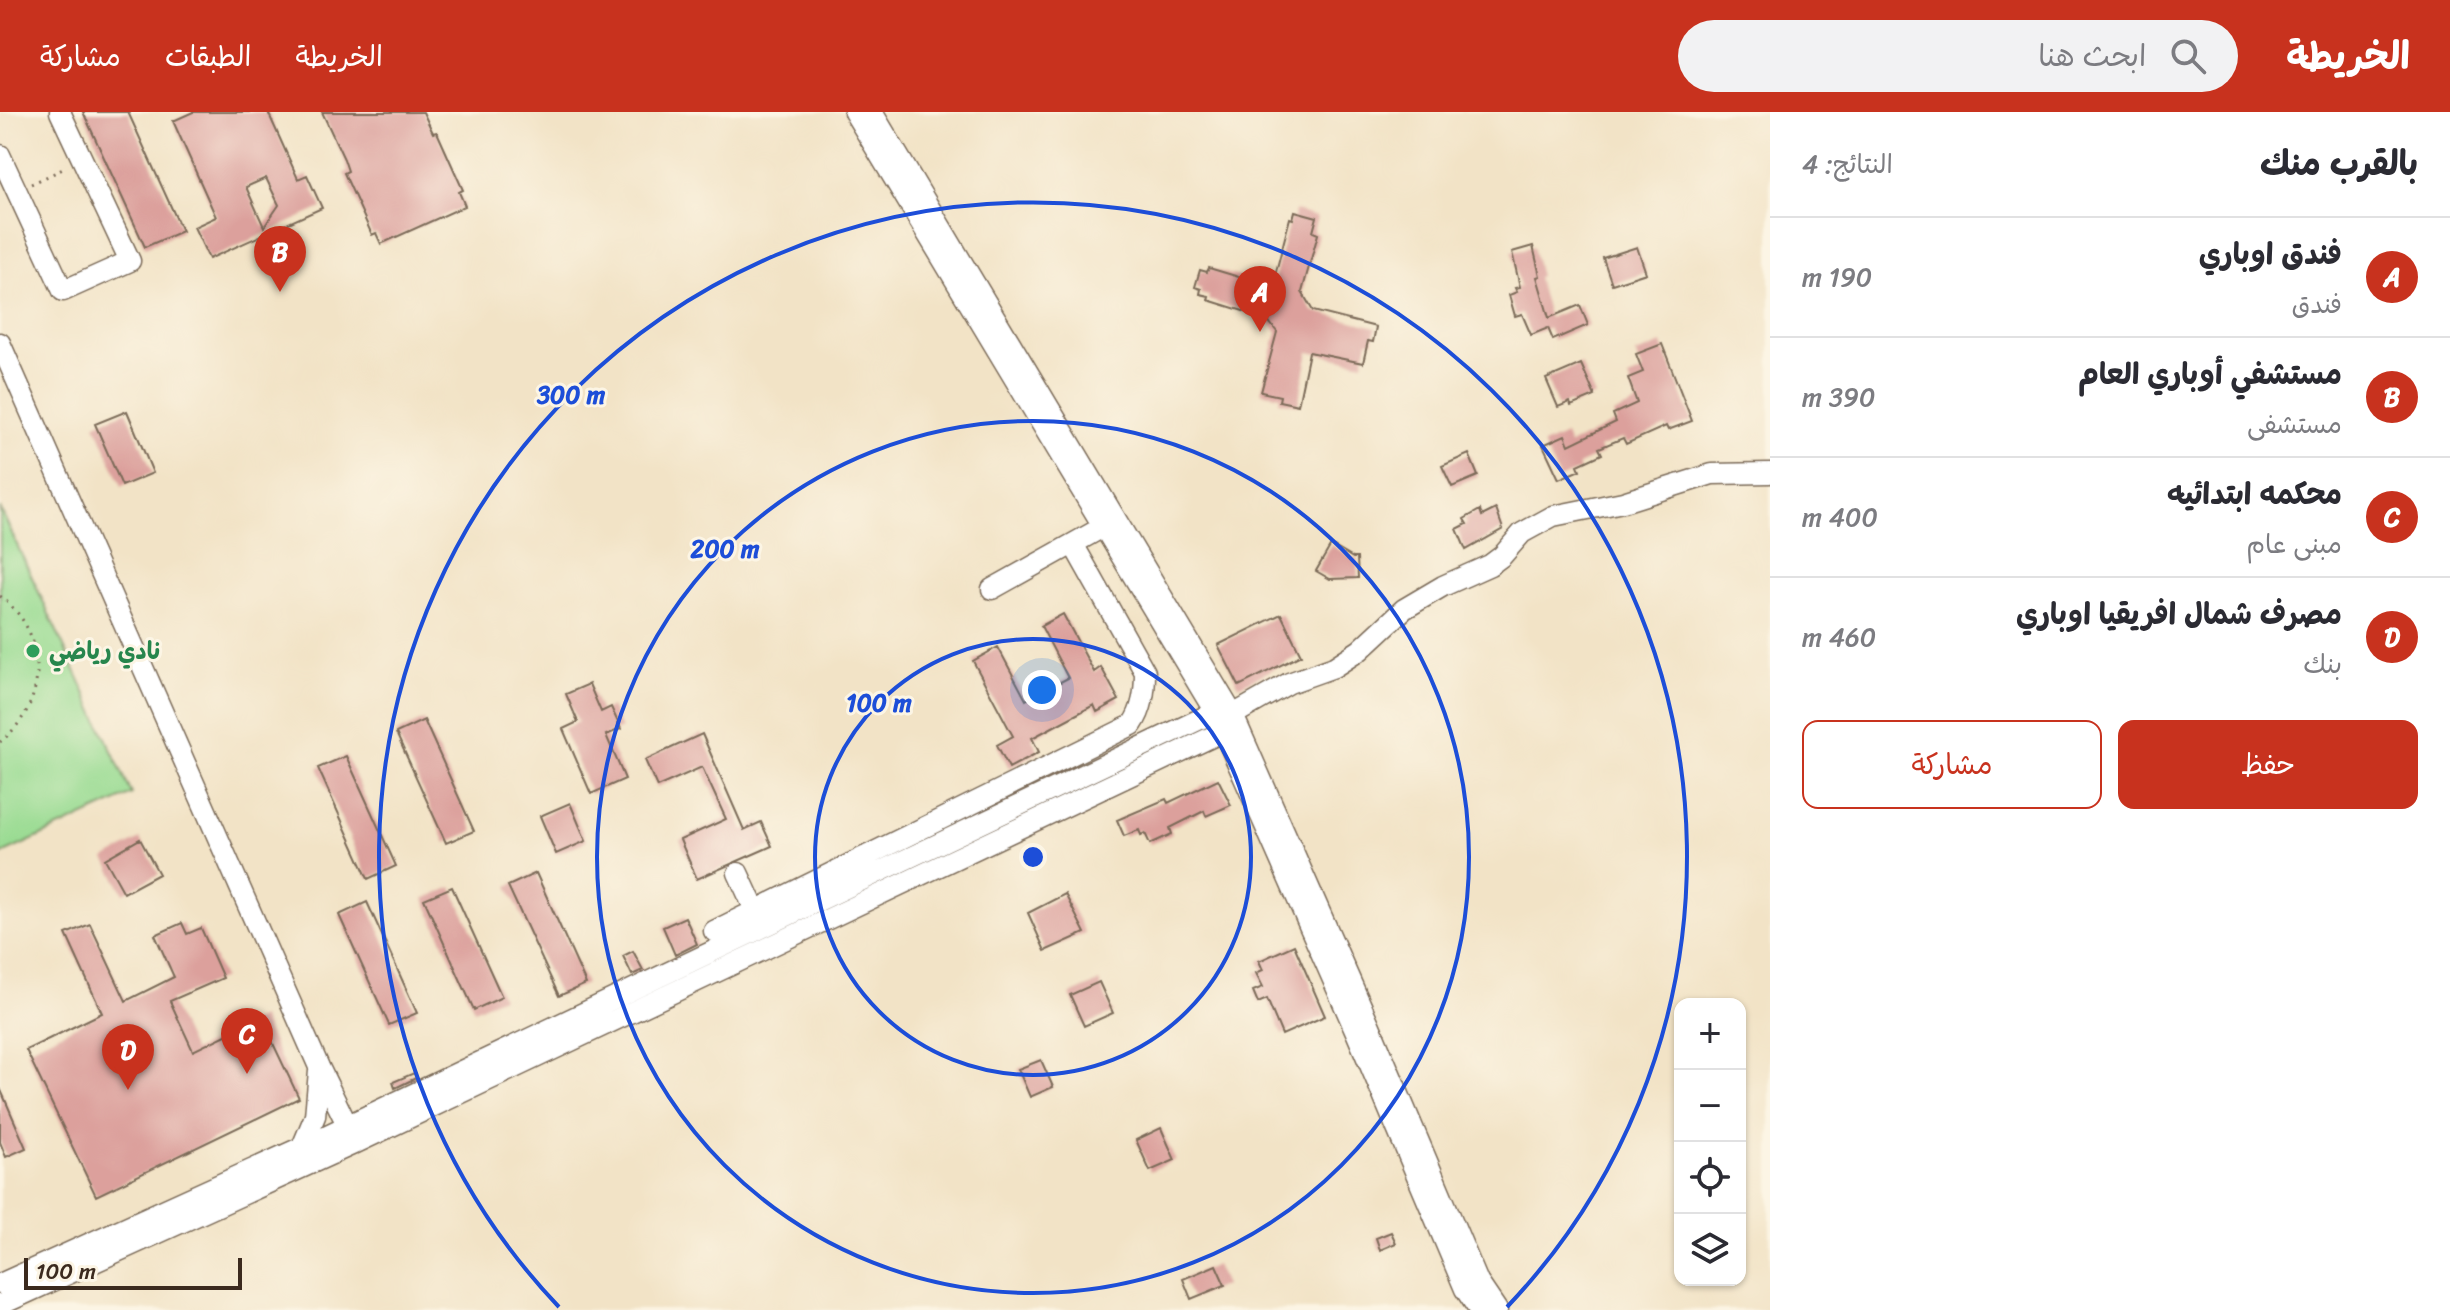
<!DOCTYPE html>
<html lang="ar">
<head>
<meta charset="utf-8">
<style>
	body { margin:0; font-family:Sriracha,"Playpen Sans Arabic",sans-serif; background:#f2f2f3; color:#2b2b33; direction:rtl }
	.controls { position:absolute; right:24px; bottom:24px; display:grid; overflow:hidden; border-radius:16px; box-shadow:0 2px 6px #0004 }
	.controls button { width:72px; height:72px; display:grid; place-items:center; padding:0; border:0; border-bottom:2px solid #e1e1e2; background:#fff; color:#2b2b33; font:40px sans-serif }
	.scale { position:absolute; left:24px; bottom:20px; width:218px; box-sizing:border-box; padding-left:8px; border:4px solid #3b2a1e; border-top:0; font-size:22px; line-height:28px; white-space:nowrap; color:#3b2a1e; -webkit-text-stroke:6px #fcf5e5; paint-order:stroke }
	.you { position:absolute; left:1042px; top:578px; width:28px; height:28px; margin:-20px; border:6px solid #fff; border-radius:50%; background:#1a73e8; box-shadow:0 0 0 12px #1a73e833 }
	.badge { display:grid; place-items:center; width:52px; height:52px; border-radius:50%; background:#c8321e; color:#fff; font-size:26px; font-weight:700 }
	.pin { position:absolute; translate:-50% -66px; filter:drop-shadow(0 2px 4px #0008) }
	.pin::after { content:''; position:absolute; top:42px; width:28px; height:24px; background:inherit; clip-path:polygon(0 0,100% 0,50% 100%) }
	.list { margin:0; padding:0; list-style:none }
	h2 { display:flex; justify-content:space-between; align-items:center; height:104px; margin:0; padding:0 32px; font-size:34px }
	h2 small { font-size:26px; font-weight:400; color:#7c7c81 }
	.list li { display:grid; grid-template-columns:52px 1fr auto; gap:24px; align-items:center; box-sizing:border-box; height:120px; padding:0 32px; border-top:2px solid #e1e1e2 }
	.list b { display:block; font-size:30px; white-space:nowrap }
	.list p { margin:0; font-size:26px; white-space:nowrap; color:#7c7c81 }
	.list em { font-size:26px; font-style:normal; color:#7c7c81 }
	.actions { display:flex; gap:16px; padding:24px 32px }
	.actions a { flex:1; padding:18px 0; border:2px solid #c8321e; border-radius:16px; text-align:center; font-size:28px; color:#c8321e }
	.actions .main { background:#c8321e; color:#fff }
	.icon { flex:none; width:44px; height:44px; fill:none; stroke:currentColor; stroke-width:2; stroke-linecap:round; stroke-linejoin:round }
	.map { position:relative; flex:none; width:1770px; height:1198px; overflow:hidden; direction:ltr }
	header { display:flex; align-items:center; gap:48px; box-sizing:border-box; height:112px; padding:0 40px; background:#c8321e; color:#fff }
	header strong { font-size:38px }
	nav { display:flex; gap:44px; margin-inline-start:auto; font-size:28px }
	.search { width:560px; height:72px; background:#f2f2f3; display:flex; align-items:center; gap:20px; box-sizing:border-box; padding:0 28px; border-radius:44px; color:#7c7c81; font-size:30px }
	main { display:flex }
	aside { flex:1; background:#fff }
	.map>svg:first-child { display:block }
	.green { fill:#99db92; stroke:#6a8258; stroke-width:2 }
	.building { fill:#dca09c; fill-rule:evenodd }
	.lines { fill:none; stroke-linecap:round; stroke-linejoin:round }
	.minor-casing { stroke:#7b6b59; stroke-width:23 }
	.path { stroke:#7b6b59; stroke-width:3; stroke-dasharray:2 6; stroke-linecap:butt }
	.minor { stroke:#fff; stroke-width:20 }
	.ring { fill:none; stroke:#1d4ed8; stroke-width:4 }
	.leisure-dot { fill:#2e9e5b; stroke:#fcf5e5; stroke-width:3 }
	.labels { text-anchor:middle; stroke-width:6; stroke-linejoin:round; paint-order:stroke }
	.leisure-label { font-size:24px; font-weight:bold; fill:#27864d; stroke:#fcf5e5; text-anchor:start }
	.centre { fill:#1d4ed8; stroke:#fcf5e5; stroke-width:4 }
	.ring-label { font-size:24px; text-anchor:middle; font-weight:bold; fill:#1d4ed8; stroke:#fcf5e5; stroke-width:6; stroke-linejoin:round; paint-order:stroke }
</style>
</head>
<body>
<header>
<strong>الخريطة</strong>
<div class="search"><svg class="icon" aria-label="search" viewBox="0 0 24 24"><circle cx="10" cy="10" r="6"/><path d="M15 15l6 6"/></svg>ابحث هنا</div>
<nav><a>الخريطة</a><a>الطبقات</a><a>مشاركة</a></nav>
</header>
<main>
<aside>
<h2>بالقرب منك<small>النتائج: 4</small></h2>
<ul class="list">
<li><span class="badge">A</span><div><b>فندق اوباري</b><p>فندق</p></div><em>190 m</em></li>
<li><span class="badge">B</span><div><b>مستشفي أوباري العام</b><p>مستشفى</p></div><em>390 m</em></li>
<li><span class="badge">C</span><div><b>محكمه ابتدائيه</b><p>مبنى عام</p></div><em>400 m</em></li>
<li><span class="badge">D</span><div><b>مصرف شمال افريقيا اوباري</b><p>بنك</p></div><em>460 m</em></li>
</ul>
<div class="actions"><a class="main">حفظ</a><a>مشاركة</a></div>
</aside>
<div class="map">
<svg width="1770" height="1198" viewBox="0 0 1770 1198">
	<rect width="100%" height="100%" fill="#fcf5e5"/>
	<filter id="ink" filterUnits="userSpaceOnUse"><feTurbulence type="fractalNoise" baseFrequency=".0125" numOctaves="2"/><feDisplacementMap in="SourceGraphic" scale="16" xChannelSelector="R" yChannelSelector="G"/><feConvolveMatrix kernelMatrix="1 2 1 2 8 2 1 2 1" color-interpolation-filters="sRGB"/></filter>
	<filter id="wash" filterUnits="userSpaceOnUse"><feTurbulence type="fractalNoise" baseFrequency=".006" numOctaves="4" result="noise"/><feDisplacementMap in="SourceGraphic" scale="32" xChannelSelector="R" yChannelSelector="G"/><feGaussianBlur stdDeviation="1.8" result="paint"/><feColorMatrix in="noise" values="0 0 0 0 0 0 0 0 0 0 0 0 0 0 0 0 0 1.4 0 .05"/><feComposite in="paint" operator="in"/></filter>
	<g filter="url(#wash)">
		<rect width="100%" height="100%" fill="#f2e3c6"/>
		<path class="green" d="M0,396L132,682L0,743Z"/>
		<g id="blocks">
			<path class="building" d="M83,0H128L182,119L145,135Z
				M193,0H268L298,67L307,63L322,96L209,147L194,115L216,105L173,9ZM266,66L279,93L264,115L246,75Z
				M322,0H423L433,21L437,20L463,78L459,80L465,94L381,132L376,121L372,123L344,61L348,59L344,47Z
				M1295,99L1317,105L1313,120L1318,122L1302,180L1313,199L1376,215L1373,230L1368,229L1363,251L1309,240L1298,293L1279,289L1280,284L1261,280L1277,220L1266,206L1208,188L1209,184L1200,182L1201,177L1195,175L1200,158L1207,160L1209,156L1272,175L1290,106L1293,107Z
				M1533,134L1540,164L1537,165L1549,206L1580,193L1588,213L1553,228L1548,216L1531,223L1522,202L1515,204L1509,183L1517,180L1515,176L1520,175L1512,140Z
				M1637,135L1646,161L1612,172L1603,146Z
				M1662,232L1692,309L1668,318L1666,314L1626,332L1623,326L1599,336L1602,342L1578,353L1580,358L1559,367L1543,333L1565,323L1569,333L1616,310L1613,302L1637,291L1628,266L1643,260L1636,242Z
				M1581,252L1595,284L1571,294L1570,290L1558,295L1546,267Z
				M127,299L153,361L122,374L95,312Z
				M1469,342L1478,364L1452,375L1442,354Z
				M1496,397L1503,417L1466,438L1457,417L1467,412L1464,407L1480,398L1482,404Z
				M1331,433L1353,446H1357L1358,466L1330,467L1316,459Z
				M1063,502L1094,560L1101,555L1119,588L1097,600L1094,593L1032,626L1039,640L1009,656L997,633L1013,624L973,549L998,535L1026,588L1068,566L1041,514Z
				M1281,502L1301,543L1239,574L1218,533Z
				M589,572L601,600L611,595L621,617L606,623L625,667L591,682L563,617L578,610L566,582Z
				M424,608L474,719L446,731L396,621Z
				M702,622L744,718L761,710L772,734L697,767L680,728L726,707L702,655L657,675L645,648Z
				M346,644L396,754L368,767L318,656Z
				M1218,667L1231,693L1206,704L1204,699L1170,716L1172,722L1150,732L1145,721L1141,723L1139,718L1124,724L1117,708L1166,687L1168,691Z
				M570,691L586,729L556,742L540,704Z
				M140,727L159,762L124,781L105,747Z
				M536,761L586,872L559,884L508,774Z
				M452,775L502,885L474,898L424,787Z
				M1065,782L1085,821L1045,839L1028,801Z
				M367,790L417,901L389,913L339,803Z
				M685,805L697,832L675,843L663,815Z
				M182,811L187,822L201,816L223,866L170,889L193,939L261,906L299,986L96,1084L26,938L102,901L66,822L90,812L126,889L174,865L155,823Z
				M1294,833L1325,904L1282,923L1267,887L1258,891L1253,879L1263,875L1256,861L1263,858L1259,849Z
				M633,839L643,858L632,863L623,844Z
				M1099,870L1113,901L1084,914L1070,883Z
				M1041,948L1053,975L1030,985L1018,957Z
				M414,961L416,966L395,976L393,970Z
				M0,976L26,1036L6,1045L0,1030Z
				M1161,1016L1175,1048L1150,1059L1136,1028Z
				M1391,1120L1396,1131L1380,1138L1376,1126Z
				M1216,1153L1225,1173L1191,1187L1183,1167Z"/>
		</g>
	</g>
	<g filter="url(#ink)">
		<use href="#blocks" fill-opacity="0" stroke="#7b6b59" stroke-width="2"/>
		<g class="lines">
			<defs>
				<path id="minor" d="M854,0L1215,600L1356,920L1465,1177L1479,1198
					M872,0L1233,603L1370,914L1478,1170L1497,1198
					M0,43L63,179L130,149L60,0
					M0,231L319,955L353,1025
					M992,477L1103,415
					M738,761L755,798
					M714,819L1132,613C1143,597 1145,579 1145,560L1073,432
					M302,1035L315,1004L319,959
					M0,1172L302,1035L1215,600L1233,603L1289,571L1334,555L1360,538L1404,497L1443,474L1490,453L1502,444L1522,421L1553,404L1623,390L1712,362L1770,361
					M0,1193L356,1031L1224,619L1233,603"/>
			</defs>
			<use href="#minor" class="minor-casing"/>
			<path class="path" d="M31,72L67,55
				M0,484C50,522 49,592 0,630"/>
			<use href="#minor" class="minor"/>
		</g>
	</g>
	<g class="ring">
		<circle cx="1033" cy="745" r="218"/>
		<circle cx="1033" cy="745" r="436"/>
		<path d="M559 1195A654 654 0 1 1 1507 1195"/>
	</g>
	<circle class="leisure-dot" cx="33" cy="539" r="8"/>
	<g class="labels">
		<g class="leisure-label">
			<text x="49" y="547">نادي رياضي</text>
		</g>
	</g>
	<circle cx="1033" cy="745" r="12" class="centre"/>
	<g class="ring-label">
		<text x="571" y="291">300 m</text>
		<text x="725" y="445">200 m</text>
		<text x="879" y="599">100 m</text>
	</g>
</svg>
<div class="controls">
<button>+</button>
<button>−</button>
<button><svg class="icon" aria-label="locate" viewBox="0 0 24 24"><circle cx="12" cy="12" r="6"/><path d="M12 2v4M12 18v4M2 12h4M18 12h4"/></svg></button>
<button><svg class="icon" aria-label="layers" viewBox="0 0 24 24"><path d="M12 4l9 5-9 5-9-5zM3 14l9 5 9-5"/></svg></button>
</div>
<div class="scale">100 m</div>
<div class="you"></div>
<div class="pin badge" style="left:1260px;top:220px">A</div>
<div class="pin badge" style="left:280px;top:180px">B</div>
<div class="pin badge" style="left:247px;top:962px">C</div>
<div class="pin badge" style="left:128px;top:978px">D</div>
</div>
</main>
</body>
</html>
